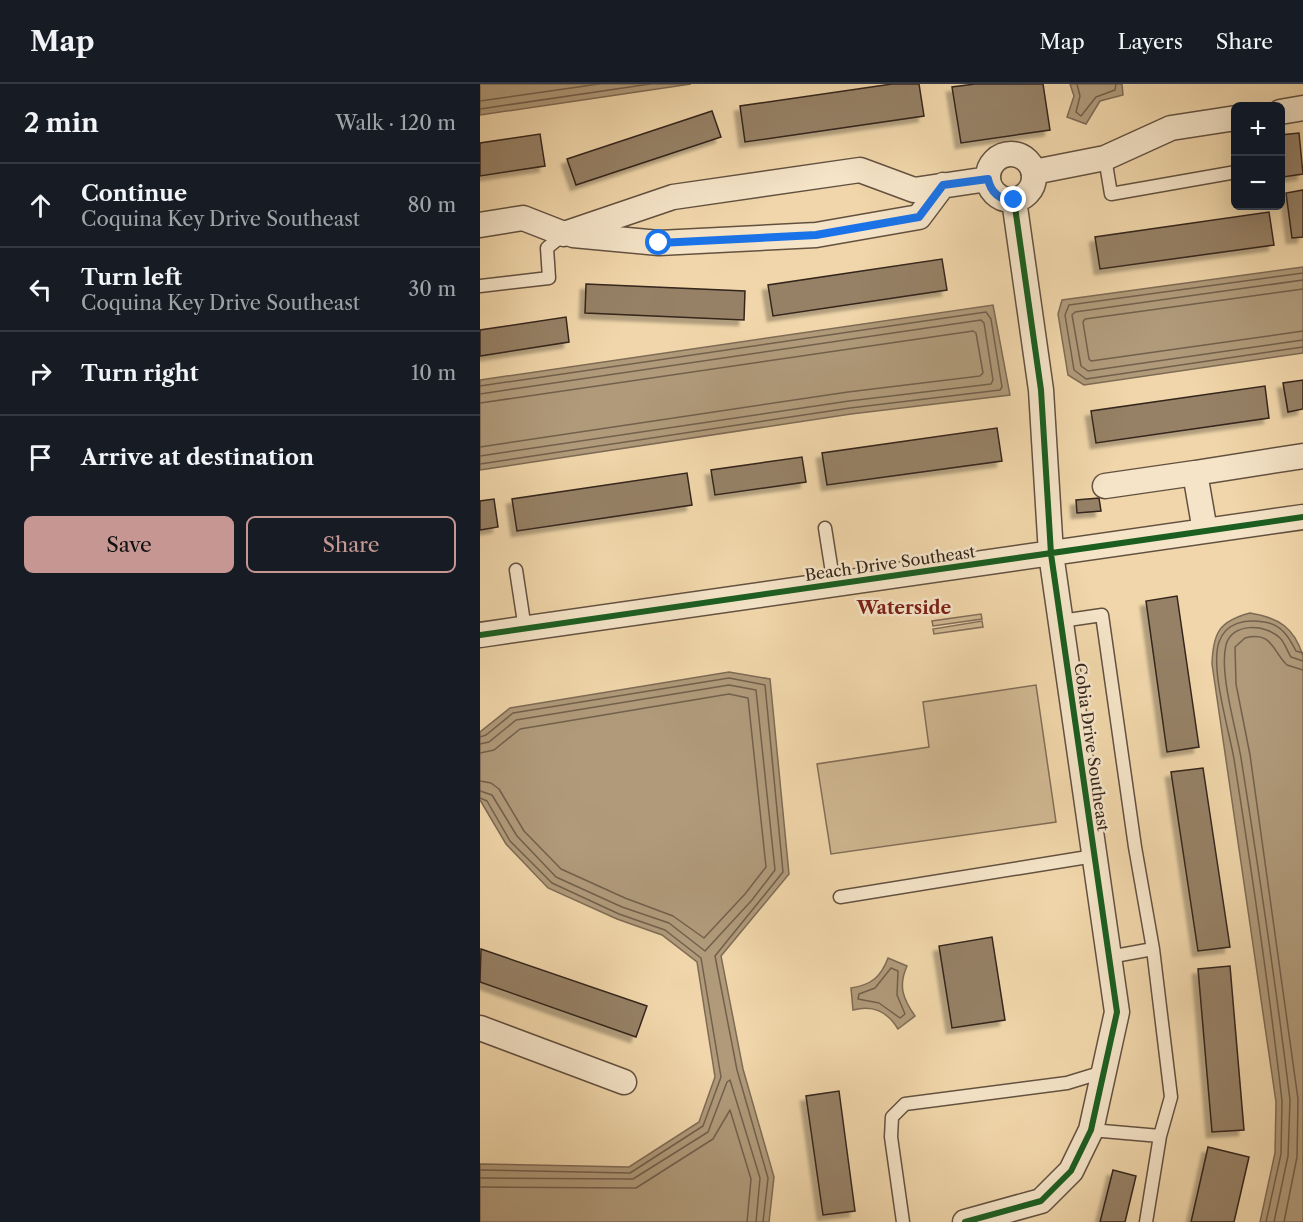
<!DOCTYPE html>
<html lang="en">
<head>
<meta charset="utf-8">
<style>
	body { margin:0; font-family:"Libre Caslon Text",serif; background:#242831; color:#f1f3f6 }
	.controls { position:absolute; right:18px; top:18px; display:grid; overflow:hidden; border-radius:9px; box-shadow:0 6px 24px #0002 }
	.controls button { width:54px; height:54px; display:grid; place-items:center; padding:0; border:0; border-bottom:2px solid #363941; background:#171b24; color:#f1f3f6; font:30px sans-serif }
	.stop { position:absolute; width:18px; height:18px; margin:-14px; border:4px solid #1a73e8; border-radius:50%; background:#fff }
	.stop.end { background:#1a73e8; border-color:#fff; box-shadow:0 2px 6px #0008 }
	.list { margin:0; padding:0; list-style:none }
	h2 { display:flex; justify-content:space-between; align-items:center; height:78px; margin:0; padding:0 24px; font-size:26px }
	h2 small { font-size:20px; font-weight:400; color:#9ea1a6 }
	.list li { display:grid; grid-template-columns:39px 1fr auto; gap:18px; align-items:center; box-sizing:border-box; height:84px; padding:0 24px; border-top:2px solid #363941 }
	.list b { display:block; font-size:22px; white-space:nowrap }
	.list p { margin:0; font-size:20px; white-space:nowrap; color:#9ea1a6 }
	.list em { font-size:20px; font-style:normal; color:#9ea1a6 }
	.actions { display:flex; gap:12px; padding:18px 24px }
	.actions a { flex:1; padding:14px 0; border:2px solid #c59692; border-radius:9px; text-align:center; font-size:21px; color:#c59692 }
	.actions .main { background:#c59692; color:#111 }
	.icon { flex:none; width:33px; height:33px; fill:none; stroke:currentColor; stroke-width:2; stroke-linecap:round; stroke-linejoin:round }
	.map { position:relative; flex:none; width:823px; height:1138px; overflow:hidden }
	header { display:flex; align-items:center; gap:36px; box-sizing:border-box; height:84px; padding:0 30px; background:#171b24; border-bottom:2px solid #363941 }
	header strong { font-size:28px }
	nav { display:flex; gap:33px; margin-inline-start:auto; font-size:21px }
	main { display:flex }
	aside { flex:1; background:#171b24 }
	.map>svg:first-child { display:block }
	.green { fill:#d0b892; stroke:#826e58; stroke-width:1.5 }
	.water { fill:#b09a7a; stroke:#7e6b55; stroke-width:1.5 }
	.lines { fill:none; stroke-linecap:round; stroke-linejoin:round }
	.shore { stroke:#72604c; stroke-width:1.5 }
	.building { fill:#968166; stroke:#34251d; stroke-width:1.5; filter:url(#shadow) }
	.lane-casing { stroke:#635140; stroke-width:15 }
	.street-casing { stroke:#635140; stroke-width:27 }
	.lane { stroke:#f5e4c8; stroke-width:12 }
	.street { stroke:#f5e4c8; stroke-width:24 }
	.cycleway-casing { stroke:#f5e4c8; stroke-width:10 }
	.cycleway { stroke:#1b5e20; stroke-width:6 }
	.route { stroke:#1a73e8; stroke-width:8 }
	.labels { text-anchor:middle; stroke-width:5; stroke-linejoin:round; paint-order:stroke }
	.street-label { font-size:16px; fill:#34251d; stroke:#f5e4c8 }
	.neighbourhood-label { font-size:18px; font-weight:bold; fill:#7a1f14; stroke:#f5e4c8 }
</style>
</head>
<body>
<header>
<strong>Map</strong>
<nav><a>Map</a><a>Layers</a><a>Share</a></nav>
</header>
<main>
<aside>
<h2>2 min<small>Walk · 120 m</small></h2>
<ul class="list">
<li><svg class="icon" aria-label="ahead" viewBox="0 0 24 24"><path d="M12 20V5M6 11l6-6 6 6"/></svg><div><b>Continue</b><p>Coquina Key Drive Southeast</p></div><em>80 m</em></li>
<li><svg class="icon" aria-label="left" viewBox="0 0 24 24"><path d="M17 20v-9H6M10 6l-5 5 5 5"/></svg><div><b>Turn left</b><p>Coquina Key Drive Southeast</p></div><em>30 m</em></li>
<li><svg class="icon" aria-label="right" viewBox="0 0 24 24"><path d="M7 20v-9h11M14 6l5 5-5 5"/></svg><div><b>Turn right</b></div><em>10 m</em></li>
<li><svg class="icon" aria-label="arrive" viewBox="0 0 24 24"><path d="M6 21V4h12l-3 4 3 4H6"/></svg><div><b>Arrive at destination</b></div></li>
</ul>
<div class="actions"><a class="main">Save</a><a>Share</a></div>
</aside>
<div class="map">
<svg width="823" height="1138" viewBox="0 0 823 1138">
	<defs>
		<filter id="shadow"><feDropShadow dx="-5.5" dy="5.5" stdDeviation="1.5" flood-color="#0004"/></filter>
	</defs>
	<rect width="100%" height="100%" fill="#f0d6aa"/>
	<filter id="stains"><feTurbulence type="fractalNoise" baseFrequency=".00333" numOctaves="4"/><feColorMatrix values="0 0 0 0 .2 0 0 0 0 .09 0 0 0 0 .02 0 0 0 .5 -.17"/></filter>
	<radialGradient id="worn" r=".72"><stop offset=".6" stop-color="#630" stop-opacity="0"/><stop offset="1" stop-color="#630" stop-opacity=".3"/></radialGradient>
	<path class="green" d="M501,530L502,535L453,542L452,537Z
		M502,537L503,543L454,550L453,545Z
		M556,601L576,738L351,770L337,680L449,663L443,618Z"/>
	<path class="water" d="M0,0H211L0,31Z
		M590,0H642L643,11L620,17L606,40L587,33L594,12Z
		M823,183V269L604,301L588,291L578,230L582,216Z
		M513,221L530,311L371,330L0,386V296Z
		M770,529C799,534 814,543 823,572V1138H780L795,1069L796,1018L732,580C733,549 739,537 770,529Z
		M249,588L290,595L309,790L241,872L263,985L294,1093L289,1138H0V1080L149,1083L219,1038L235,993L217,878L182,851L137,835L68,804L26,760L0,716V648L30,624Z
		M408,874L427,882C418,902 423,915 435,932L418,945C407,927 393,921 373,926L371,904C391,901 401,893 408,874Z"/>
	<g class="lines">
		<path class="shore" d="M597,0L600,12L596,28L601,32L616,13L635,6L636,0
			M0,17L119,0
			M0,25L170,0
			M823,189L589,221L585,231L594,286L606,295L823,263
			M823,196L595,228L592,231L601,282L608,287L823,256
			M823,205L605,235L603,238L609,275L611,277L823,247
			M0,302L506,228L511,235L522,303L520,306L370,324L0,380
			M0,310L501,236L504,239L513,296L511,300L369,317L0,372
			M0,319L493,247L496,249L503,289L500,292L368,308L0,363
			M0,653L6,651L33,629L249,594L285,601L303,788L235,872L257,986L288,1094L283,1138
			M0,660L9,658L36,636L249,601L276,606L295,786L272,816L225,867L189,839L142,823L76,793L37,752L12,711L0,707
			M0,669L14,666L40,645L249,610L268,614L286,783L265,810L224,854L193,832L145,814L81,785L44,747L19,705L11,699L0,697
			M0,714L7,717L30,757L72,799L139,830L185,846L221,874L241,993L223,1042L150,1089L0,1086
			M411,884L418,887L417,911L425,930L420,934L399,919L378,915L379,910L395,904Z
			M0,1094L153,1095L228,1048L247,998L250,996L280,1094L276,1138
			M0,1103L156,1104L233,1055L250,1026L271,1095L267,1138
			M786,1138L801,1070L802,1017C789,903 772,789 754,675C749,646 730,584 739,558C746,538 766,535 784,538C801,540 809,553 816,567L823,569
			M794,1138L808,1072L810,1016C796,902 779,787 761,674C756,644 739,589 746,561C752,538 786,540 800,554C805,559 807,567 811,573L823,577
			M804,1138L817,1073L818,1015L770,671L756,600L755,563L765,554C793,547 792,567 807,581L823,586"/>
	</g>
	<path class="building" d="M412,0H439L444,32L265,58L260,22Z
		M495,0H563L570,46L481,59L472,3Z
		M232,27L241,53L96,101L87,75Z
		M819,49L823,90L803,93L800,51Z
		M60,50L65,82L0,92V59Z
		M823,106V153L812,154L806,109Z
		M789,128L794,161L620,185L615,153Z
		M462,175L467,206L293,232L288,201Z
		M106,200L265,207L264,236L105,229Z
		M86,233L89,258L0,272V246Z
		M823,296V325L808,328L803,299Z
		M785,302L789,334L616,359L611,327Z
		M517,344L522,377L347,401L342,369Z
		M322,373L326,398L235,411L231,386Z
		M207,389L212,421L37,447L32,415Z
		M619,414L621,427L597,429L596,416Z
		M14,415L18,443L0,446V417Z
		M697,512L719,663L687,668L666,517Z
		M723,684L750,863L718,867L691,688Z
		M512,853L525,936L472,944L459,862Z
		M1,865L167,922L156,953L0,898Z
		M750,882L764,1046L732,1048L718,885Z
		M359,1007L375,1127L343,1131L326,1012Z
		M728,1063L769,1073L754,1138H711Z
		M633,1086L656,1092L645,1138H620Z"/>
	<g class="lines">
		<defs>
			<path id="lane" d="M625,74L631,110L756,88
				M0,202L69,194L67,164L84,150
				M345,444L354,501
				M36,486L45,545
				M581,537L622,531L655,763L673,865L691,1013L680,1052L666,1138
				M360,813L614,772
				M629,873L673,865
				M611,1046L680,1052
				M423,1138L411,1053L412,1033L425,1020L587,999L623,988"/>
			<path id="street" d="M800,28L823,24
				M508 93a23 23 0 1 1 46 0a23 23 0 1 1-46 0Z
				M554,88L625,74L691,44L756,34
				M0,141L43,134L84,150L193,113L380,86L434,106L508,95
				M93,151L179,159L336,151L439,133L463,101
				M625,402L715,389
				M725,447L715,389L823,372
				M0,551L823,433
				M0,944L144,998
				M485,1138L561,1117L591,1087L611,1046L637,928L571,470L561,306L534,116"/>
		</defs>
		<use href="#lane" class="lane-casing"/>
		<use href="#street" class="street-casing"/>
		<use href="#lane" class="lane"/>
		<use href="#street" class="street"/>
		<defs>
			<path id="cycleway" d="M0,551L823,433
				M485,1138L561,1117L591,1087L611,1046L637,928L571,470L561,306L534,116"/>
		</defs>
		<use href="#cycleway" class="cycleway-casing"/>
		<use href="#cycleway" class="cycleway"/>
	</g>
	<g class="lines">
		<path class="route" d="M179,159L336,151L439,133L463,101L508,95C511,109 520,116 534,116"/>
	</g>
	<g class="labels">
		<g class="street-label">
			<text transform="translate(410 479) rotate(-8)" y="6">Beach Drive Southeast</text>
			<text transform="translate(612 663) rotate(82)" y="6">Cobia Drive Southeast</text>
		</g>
		<g class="neighbourhood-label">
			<text x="424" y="530">Waterside</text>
		</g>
	</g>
	<rect width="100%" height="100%" filter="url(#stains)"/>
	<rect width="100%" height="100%" fill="url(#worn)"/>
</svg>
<div class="controls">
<button>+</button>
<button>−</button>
</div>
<div class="stop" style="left:179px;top:159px"></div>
<div class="stop end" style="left:534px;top:116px"></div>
</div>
</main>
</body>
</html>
